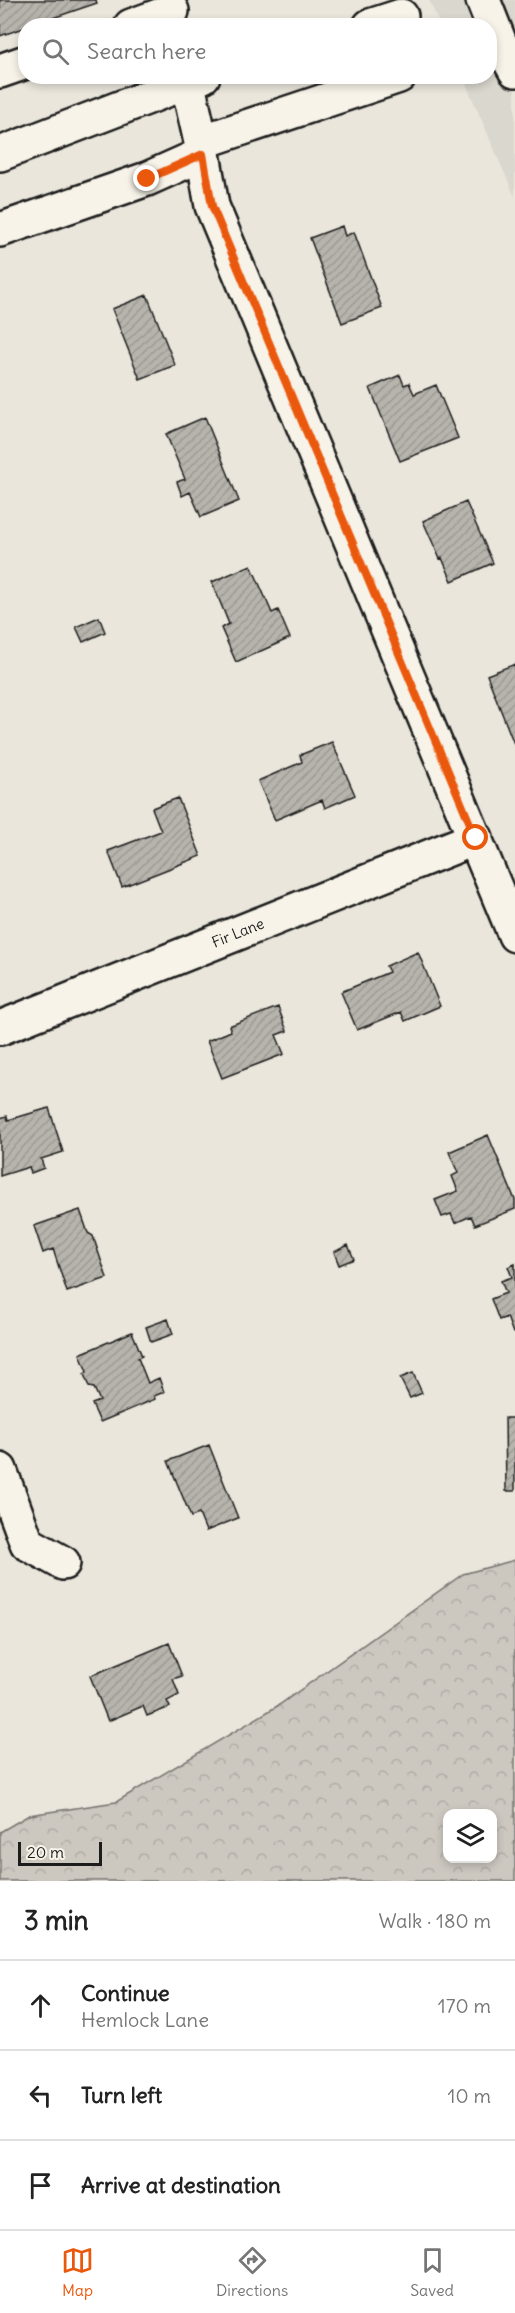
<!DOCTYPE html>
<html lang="en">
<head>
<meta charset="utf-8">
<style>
	body { margin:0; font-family:Delius,sans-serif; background:#f2f2f2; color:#222 }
	.controls { position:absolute; right:18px; bottom:18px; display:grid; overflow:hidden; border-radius:12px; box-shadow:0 3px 9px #0003 }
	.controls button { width:54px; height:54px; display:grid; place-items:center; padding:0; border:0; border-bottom:2px solid #e0e0e0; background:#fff; color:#222; font:30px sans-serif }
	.scale { position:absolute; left:18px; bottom:15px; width:84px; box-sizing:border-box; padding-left:6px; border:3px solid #1c1c1c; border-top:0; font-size:16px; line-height:21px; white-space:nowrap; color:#1c1c1c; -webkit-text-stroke:4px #f7f3e8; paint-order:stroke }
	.stop { position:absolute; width:18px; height:18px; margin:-14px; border:4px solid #ea580c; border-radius:50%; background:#fff }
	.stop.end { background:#ea580c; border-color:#fff; box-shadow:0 2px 6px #0008 }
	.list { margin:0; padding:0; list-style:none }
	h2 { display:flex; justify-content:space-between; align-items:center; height:78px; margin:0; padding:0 24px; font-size:26px }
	h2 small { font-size:20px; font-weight:400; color:#767676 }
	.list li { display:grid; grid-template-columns:39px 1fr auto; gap:18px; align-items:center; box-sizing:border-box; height:90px; padding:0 24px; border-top:2px solid #e0e0e0 }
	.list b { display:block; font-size:22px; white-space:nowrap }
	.list p { margin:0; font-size:20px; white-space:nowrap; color:#767676 }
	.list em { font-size:20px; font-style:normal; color:#767676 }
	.icon { flex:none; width:33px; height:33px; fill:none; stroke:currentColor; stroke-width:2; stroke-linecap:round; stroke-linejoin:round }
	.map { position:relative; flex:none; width:515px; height:1881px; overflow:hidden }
	.search { position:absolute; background:#fff; box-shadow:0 3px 9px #0003; left:18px; right:18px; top:18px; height:66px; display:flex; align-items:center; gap:15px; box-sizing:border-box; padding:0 21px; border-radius:24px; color:#767676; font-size:22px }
	.sheet { height:348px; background:#fff }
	nav { display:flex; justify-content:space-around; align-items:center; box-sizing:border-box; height:84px; border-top:2px solid #e0e0e0; background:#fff; font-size:16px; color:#767676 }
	nav a { display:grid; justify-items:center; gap:3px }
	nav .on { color:#ea580c }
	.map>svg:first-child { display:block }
	.built { fill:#dad7ce }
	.forest { fill:url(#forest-crowns); stroke:#74726e; stroke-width:1.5; fill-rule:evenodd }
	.building { fill:url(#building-hatch); stroke:#1c1c1c; stroke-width:1.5 }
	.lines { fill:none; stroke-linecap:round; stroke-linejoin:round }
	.minor-casing { stroke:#1c1c1c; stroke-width:38 }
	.minor { stroke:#f7f3e8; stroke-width:33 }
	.route { stroke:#ea580c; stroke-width:8 }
	.labels { text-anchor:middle; stroke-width:4.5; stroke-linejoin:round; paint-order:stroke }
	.street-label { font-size:15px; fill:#1c1c1c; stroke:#f7f3e8 }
</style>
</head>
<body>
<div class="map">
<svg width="515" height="1881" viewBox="0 0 515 1881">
	<defs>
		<pattern id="forest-crowns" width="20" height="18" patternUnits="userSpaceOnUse" patternTransform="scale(1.5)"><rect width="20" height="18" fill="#ccc8c0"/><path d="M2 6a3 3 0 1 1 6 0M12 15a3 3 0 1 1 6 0" fill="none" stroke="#afaba4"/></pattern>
		<pattern id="building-hatch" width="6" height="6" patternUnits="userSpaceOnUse" patternTransform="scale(1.5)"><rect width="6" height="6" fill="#b6b4ac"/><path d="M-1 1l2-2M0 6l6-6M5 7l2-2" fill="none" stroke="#9c9a93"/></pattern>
	</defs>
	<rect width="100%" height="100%" fill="#eae6dc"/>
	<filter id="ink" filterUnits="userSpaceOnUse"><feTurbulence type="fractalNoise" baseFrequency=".0167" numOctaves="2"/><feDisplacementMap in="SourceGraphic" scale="12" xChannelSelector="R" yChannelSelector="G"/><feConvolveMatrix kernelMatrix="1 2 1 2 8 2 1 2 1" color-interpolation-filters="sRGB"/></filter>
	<g filter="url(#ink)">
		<path class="built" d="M429,0H515V197L463,77L490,76V26L440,25Z"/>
		<path class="forest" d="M515,1560V1881H0V1832L29,1815L116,1802L279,1705L463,1574ZM448,1814H492V1858H448Z"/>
		<path class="building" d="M0,0H96L97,3L0,36Z
			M342,226L345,236L354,232L382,308L342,323L310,238Z
			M147,295L175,365L140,379L112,309Z
			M400,375L404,385L409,383L414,394L436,385L458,438L400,461L370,388Z
			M205,417L239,501L201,517L190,492L182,496L177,482L185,479L166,434Z
			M466,502L493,563L452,581L442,558L440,559L423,521Z
			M251,565L272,613L278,610L290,638L236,662L221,628L229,624L212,582Z
			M99,617L105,632L83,642L76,627Z
			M515,664V743L514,744L487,675Z
			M332,742L355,795L325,808L322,800L275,820L258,781L302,762L300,755Z
			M178,798L201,856L122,887L108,851L161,831L152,808Z
			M418,952L440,1006L405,1021L401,1012L357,1030L341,992L389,972L386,966Z
			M278,1007L287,1031L276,1035L284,1054L222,1078L207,1041L231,1031L229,1026Z
			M49,1108L63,1152L41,1159L44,1168L31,1173L29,1167L0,1176V1118L7,1116L8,1120Z
			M488,1135L515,1200V1209L475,1225L471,1216L455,1223L451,1214L442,1217L435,1200L458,1191L452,1176L458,1173L449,1152Z
			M80,1210L88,1233L93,1236L107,1278L67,1292L53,1249L43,1253L34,1226Z
			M348,1245L354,1259L339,1265L334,1252Z
			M515,1264V1332L513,1333L507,1317L499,1320L491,1299L506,1293L501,1281L512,1277L508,1267Z
			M168,1319L173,1334L151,1342L146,1327Z
			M132,1332L142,1356L138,1358L148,1383L159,1378L164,1392L154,1396L155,1399L100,1422L92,1404L100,1401L94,1388L89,1387L84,1374L87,1372L80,1354Z
			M413,1373L422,1393L410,1398L400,1378Z
			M505,1418H515V1491H506Z
			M209,1445L238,1518L206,1531L199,1514L191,1517L168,1461Z
			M169,1643L182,1676L173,1679L179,1695L167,1701L170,1707L147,1716L143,1706L108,1721L90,1676Z"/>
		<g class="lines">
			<defs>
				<path id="minor" d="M483,0L500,43L515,70
					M131,26L172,11
					M370,26L401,16
					M0,71L26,62
					M186,76L201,142L212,206L515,935
					M201,142L399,76
					M0,154L203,76
					M0,230L147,179L203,154
					M0,1028L476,838
					M0,1470L27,1543L63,1563"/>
			</defs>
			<use href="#minor" class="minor-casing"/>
			<use href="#minor" class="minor"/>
		</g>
	</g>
	<g class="lines" filter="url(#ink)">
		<path class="route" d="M147,179L203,154L212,206L476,838"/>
	</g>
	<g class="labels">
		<g class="street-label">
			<text transform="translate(238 933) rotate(-22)" y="5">Fir Lane</text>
		</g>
	</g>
</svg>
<div class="controls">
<button><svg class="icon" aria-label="layers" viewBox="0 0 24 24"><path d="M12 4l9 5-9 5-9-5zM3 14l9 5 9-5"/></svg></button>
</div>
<div class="scale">20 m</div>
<div class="stop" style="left:476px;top:838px"></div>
<div class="stop end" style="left:147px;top:179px"></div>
<div class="search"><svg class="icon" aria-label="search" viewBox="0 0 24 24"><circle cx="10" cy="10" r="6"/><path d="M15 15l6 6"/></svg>Search here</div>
</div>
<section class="sheet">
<h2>3 min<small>Walk · 180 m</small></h2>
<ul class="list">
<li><svg class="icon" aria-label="ahead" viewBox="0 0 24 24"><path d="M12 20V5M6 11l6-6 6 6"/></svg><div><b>Continue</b><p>Hemlock Lane</p></div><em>170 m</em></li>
<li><svg class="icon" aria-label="left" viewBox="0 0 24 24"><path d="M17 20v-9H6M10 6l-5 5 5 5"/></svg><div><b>Turn left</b></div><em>10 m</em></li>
<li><svg class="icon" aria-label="arrive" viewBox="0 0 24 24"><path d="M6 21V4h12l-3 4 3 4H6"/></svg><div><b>Arrive at destination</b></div></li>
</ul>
</section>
<nav>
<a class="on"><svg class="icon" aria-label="map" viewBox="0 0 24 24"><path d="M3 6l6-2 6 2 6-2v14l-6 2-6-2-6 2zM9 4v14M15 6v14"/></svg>Map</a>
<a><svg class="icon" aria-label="directions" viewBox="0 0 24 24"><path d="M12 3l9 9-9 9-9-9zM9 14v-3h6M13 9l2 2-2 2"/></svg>Directions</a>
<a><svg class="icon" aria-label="saved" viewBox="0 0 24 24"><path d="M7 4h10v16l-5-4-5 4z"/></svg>Saved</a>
</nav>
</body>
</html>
